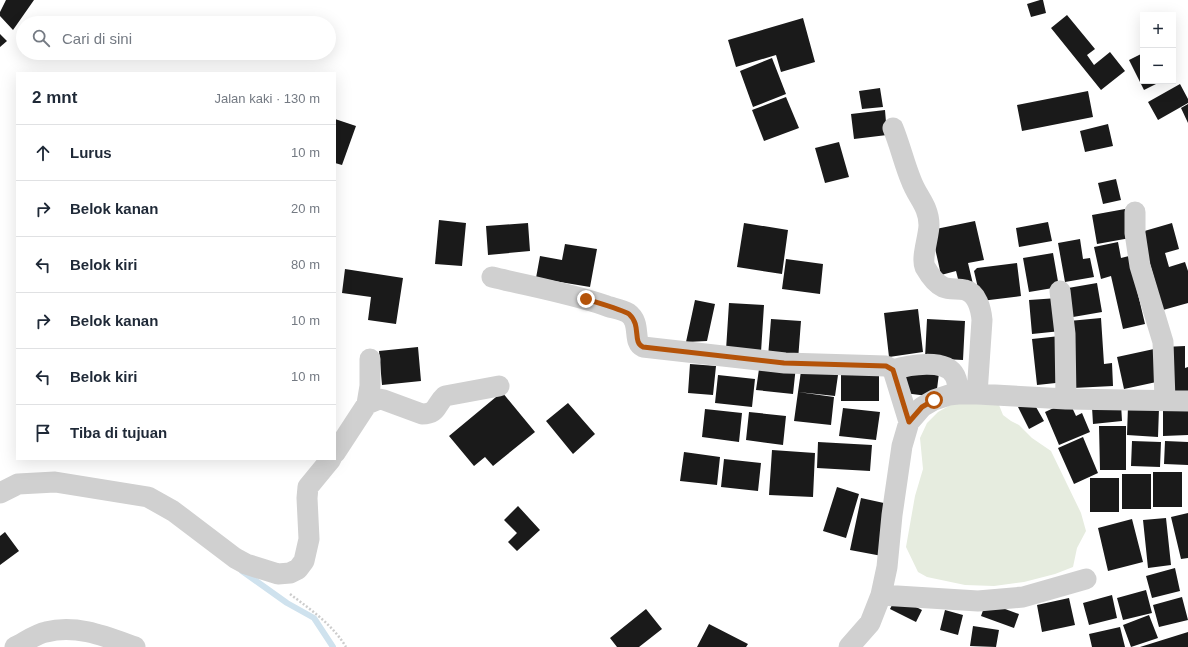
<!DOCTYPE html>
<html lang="id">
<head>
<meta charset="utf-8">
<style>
	body { margin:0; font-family:Arial,sans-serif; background:#f2f2f3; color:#1f2937 }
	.controls { position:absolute; right:12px; top:12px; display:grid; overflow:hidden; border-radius:0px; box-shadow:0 4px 16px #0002 }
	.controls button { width:36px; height:36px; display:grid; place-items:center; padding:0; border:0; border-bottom:1px solid #e0e1e3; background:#fff; color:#1f2937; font:20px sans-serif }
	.stop { position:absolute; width:12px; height:12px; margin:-9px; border:3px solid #b45309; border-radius:50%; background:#fff }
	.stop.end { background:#b45309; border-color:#fff; box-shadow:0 1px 4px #0008 }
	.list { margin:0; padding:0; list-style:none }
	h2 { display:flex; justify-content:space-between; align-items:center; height:52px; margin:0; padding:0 16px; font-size:17px }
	h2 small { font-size:13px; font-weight:400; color:#747a83 }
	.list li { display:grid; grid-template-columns:26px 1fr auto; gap:12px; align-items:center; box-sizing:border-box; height:56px; padding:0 16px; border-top:1px solid #e0e1e3 }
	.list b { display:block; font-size:15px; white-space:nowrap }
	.list em { font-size:13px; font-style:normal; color:#747a83 }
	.icon { flex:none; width:22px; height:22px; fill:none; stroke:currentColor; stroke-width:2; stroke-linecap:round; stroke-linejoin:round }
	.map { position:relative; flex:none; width:1188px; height:647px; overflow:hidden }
	.search { position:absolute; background:#fff; box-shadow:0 4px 16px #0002; left:16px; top:16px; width:320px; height:44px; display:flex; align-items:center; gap:10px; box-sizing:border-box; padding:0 14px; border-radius:22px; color:#747a83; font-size:15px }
	.panel { position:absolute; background:#fff; box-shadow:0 4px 16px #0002; left:16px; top:72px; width:320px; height:388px; border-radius:0px }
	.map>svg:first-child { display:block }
	.green { fill:#e6ecdf }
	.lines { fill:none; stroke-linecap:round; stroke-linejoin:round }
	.stream { stroke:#cfe2ee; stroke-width:6 }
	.building { fill:#1a1a1a }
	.path { stroke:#cdcdcd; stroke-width:2.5; stroke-dasharray:2 2; stroke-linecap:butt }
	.street { stroke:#d0d0d0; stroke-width:21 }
	.route { stroke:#b45309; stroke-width:5 }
</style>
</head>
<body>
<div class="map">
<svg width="1188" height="647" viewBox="0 0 1188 647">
	<rect width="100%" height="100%" fill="#fff"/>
	<path class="green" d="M954,403L999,405L1003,415L1011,421L1019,425L1032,438L1051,451L1081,513L1086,531L1077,548L1073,567L1055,574L1024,582L994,586L965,585L927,577L918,572L906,547L915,496L923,469L920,438L927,423L938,412Z"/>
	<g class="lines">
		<path class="stream" d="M242,571L287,603L314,618L333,647"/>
	</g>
	<path class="building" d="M6,0H34L13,30L0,16V12Z
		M1040,0H1043L1046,13L1031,17L1027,4Z
		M1067,15L1095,49L1087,55L1094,65L1110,52L1125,71L1101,90L1051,28Z
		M803,18L815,62L781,72L776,55L736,67L728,40Z
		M0,34L7,41L0,47Z
		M1143,53V81H1162L1144,90L1129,60Z
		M772,58L786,94L753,107L740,71Z
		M1180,84L1188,99V103L1158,120L1148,102Z
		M880,88L883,107L862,109L859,91Z
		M1088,91L1093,117L1022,131L1017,105Z
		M786,97L799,128L764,141L752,110Z
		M1188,104V123L1181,108Z
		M885,110L887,135L854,139L851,114Z
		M335,119L356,126L342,165L335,163Z
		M1108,124L1113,146L1085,152L1080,131Z
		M839,142L849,177L825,183L815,148Z
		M1116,179L1121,200L1103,204L1098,183Z
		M1125,209L1130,238L1097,244L1092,215Z
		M439,220L466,223L462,266L435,264Z
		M975,221L984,260L968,263L973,284L960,287L956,271L941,275L931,230Z
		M1048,222L1052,241L1019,247L1016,228Z
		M528,223L530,251L488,255L486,226Z
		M744,223L788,230L782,274L737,267Z
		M1172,223L1179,249L1165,253L1169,267L1185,262L1188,271V303L1163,310L1141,232Z
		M1080,239L1083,259L1090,258L1094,277L1065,282L1058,243Z
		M1118,242L1121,258L1129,256L1145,324L1123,329L1111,276L1101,279L1094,247Z
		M565,244L597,249L590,287L536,278L540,256L562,260Z
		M1053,253L1059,287L1029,292L1023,258Z
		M786,259L823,264L820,294L782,289Z
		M1017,263L1021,296L981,301L974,271L977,268Z
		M345,269L403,278L396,324L368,320L371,297L342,293Z
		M1097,283L1102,312L1073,317L1068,288Z
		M1058,298L1061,331L1032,334L1029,300Z
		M695,300L715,304L707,341L686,342Z
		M729,303L764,305L761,352L726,350Z
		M918,309L923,352L889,357L884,313Z
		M1101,318L1104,364L1112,363L1113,386L1073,388L1069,321Z
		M771,319L801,321L798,360L768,357Z
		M927,319L965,321L963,360L925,358Z
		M1060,336L1065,382L1037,385L1032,339Z
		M1185,346V368L1188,367V398L1166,399L1164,347Z
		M418,347L421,381L382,385L379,351Z
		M1154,349L1161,381L1124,389L1117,357Z
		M760,362L796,366L793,394L756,390Z
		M690,364L716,366L713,395L688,393Z
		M802,364L839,368L835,396L798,392Z
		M907,369L939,373L936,397L904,393Z
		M841,371H879V401H841Z
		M718,375L755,379L752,407L715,403Z
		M502,392L535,432L493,466L485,457L474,466L449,436Z
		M798,392L834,397L831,425L794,421Z
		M1032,400L1044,421L1029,429L1018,407Z
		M1069,401L1076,416L1082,413L1090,432L1059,445L1045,412Z
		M568,403L595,434L573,454L546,421Z
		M1121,404L1122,421L1093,424L1092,407Z
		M1128,406L1159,408L1158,437L1127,435Z
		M1188,407V435L1163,436V408Z
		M843,408L880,412L876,440L839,436Z
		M705,409L742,413L739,442L702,437Z
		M749,412L786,416L783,445L746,440Z
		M1099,426H1126V470H1100Z
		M1083,437L1098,473L1074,484L1058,448Z
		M1132,441L1161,442L1160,467L1131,466Z
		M1165,441L1188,442V465L1164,464Z
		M818,442L872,445L870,471L817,468Z
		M772,450L815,453L813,497L769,495Z
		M684,452L720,457L717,485L680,481Z
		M724,459L761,463L758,491L721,487Z
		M1153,472H1182V507H1153Z
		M1122,474H1151V509H1122Z
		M1090,478H1119V512H1090Z
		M837,487L859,494L846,538L823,531Z
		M861,498L893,505L882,556L850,550Z
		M518,506L540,530L517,551L508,542L517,533L504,520Z
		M1188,513V558L1181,559L1171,517Z
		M1166,518L1171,565L1148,568L1143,520Z
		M1132,519L1143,562L1108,571L1098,528Z
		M5,532L19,551L0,565V536Z
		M1175,568L1180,591L1152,598L1146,576Z
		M1146,590L1152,613L1123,620L1117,598Z
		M1112,595L1117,618L1089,625L1083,603Z
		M896,597L922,610L916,622L890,609Z
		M1182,597L1188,620L1159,627L1153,605Z
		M1069,598L1075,625L1042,632L1037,605Z
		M986,602L1019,614L1014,628L981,616Z
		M646,609L662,629L639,647H617L610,638Z
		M945,610L963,615L958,635L940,630Z
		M1149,615L1158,638L1131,647L1123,625Z
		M709,624L748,644L746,647H697Z
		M973,626L999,630L996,647L970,646Z
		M1120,627L1125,647H1092L1089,634Z
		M1188,632V647H1140Z"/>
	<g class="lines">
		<path class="path" d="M290,594C311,610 332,624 346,647"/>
		<path class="street" d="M893,128C900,145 904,163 911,180C917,197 929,206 929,225C929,236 921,258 925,267C929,274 936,284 943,287C950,290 958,288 965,290C977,293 981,309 982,320L977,394
			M1135,212V233L1140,266L1163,342L1165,400
			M492,277C529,286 568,293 604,305C611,308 621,309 628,313C642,323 632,342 643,347L785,363L886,366L893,370L909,422
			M1060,291L1065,334L1066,399
			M893,370C908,365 946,358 955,376C958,382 958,388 958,394
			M367,404L379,399L384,400L422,414C438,414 435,405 445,396L499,386
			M335,453L367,404L370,386V359
			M0,493L18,484L55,482L148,497L173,511L235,558L246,564L278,574L290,573L298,569L304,561L309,539L307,498L308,487L331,459
			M881,595L978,601L1023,597L1086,579
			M15,647C25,642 36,634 46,632C77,624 107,637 135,647
			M849,647L870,623L881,595L887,567L892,515L902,446L909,422L922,407L934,400L949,395L958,394H977L1066,399L1188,401"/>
	</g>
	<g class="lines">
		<path class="route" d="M586,299C595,302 623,310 629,314C642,326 632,342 643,347L784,363L886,366L893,370L909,422L922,407L934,400"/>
	</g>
</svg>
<div class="controls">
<button>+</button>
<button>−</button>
</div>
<div class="stop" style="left:934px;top:400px"></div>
<div class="stop end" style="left:586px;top:299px"></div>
<div class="search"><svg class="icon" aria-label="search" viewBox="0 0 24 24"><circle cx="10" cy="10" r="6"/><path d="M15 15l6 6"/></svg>Cari di sini</div>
<section class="panel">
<h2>2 mnt<small>Jalan kaki · 130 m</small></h2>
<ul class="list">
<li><svg class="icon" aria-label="ahead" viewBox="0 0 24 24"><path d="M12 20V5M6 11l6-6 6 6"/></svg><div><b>Lurus</b></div><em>10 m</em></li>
<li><svg class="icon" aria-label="right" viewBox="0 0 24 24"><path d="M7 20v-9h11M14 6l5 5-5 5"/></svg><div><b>Belok kanan</b></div><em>20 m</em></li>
<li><svg class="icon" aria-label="left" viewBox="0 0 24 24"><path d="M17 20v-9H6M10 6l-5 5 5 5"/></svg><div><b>Belok kiri</b></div><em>80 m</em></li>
<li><svg class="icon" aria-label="right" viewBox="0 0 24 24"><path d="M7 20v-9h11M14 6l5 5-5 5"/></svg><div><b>Belok kanan</b></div><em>10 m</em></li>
<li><svg class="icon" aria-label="left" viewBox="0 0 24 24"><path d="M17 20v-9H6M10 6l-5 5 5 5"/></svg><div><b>Belok kiri</b></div><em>10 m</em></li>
<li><svg class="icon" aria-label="arrive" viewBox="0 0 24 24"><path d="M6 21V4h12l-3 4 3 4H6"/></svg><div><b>Tiba di tujuan</b></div></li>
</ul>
</section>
</div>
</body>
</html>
